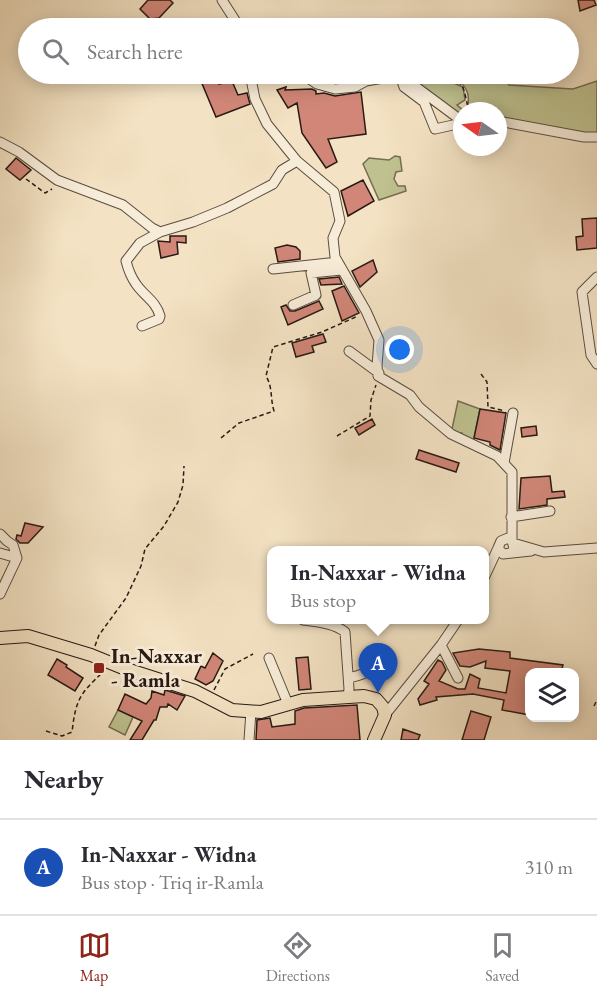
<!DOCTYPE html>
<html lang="en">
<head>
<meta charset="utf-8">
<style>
	body { margin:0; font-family:"EB Garamond",serif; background:#f7f7f7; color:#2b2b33 }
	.controls { position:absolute; right:18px; bottom:18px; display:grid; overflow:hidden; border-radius:12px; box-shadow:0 3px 15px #0003 }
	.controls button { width:54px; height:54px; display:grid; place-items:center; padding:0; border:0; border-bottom:2px solid #e1e1e2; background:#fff; color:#2b2b33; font:30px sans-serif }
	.compass { position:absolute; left:453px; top:102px; width:54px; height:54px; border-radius:50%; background:#fff; box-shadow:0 3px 15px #0003; rotate:284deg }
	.you { position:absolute; left:400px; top:350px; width:21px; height:21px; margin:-15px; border:4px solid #fff; border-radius:50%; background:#1a73e8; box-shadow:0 0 0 9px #1a73e833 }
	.badge { display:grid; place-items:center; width:39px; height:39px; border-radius:50%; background:#8f2418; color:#fff; font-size:20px; font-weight:700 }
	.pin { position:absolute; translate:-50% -50px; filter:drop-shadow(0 2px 3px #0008) }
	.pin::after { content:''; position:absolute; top:32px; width:21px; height:18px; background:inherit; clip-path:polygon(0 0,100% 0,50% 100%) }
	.popup { position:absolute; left:267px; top:546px; width:222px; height:78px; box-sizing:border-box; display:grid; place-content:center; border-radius:12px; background:#fff; filter:drop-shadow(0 2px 4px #0005); font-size:20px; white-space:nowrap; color:#7c7c81 }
	.popup b { font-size:22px; color:#2b2b33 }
	.popup::after { content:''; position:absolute; left:50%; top:100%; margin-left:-12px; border:12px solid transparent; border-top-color:#fff }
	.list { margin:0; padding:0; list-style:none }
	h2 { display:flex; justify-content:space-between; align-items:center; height:78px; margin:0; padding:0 24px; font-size:26px }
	h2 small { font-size:20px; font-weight:400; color:#7c7c81 }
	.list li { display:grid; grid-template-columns:39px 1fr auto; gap:18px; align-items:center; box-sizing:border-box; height:96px; padding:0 24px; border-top:2px solid #e1e1e2 }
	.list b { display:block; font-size:22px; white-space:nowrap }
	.list p { margin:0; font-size:20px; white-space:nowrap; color:#7c7c81 }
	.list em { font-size:20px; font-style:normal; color:#7c7c81 }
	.icon { flex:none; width:33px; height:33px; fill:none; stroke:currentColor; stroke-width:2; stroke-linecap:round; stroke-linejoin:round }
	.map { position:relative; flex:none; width:597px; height:740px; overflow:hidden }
	.search { position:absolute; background:#fff; box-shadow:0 3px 15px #0003; left:18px; right:18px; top:18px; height:66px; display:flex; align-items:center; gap:15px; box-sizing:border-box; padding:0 21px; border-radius:33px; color:#7c7c81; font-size:22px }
	.sheet { height:174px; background:#fff }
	nav { display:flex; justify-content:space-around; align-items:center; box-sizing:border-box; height:84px; border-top:2px solid #e1e1e2; background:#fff; font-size:16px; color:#7c7c81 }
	nav a { display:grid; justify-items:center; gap:3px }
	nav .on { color:#8f2418 }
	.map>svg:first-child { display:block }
	.green { fill:#bfc290; stroke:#746e52; stroke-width:1.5 }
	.building { fill:#d18678; stroke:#281a14; stroke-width:1.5 }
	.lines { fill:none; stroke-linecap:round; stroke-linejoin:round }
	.minor-casing { stroke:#5b4c40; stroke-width:11 }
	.major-casing { stroke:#281a14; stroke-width:14 }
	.path { stroke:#281a14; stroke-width:1.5; stroke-dasharray:4.5 3; stroke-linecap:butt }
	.minor { stroke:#f7ecd8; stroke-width:9 }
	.major { stroke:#f3e2c3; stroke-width:12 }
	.poi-dot { fill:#8f2418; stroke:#f7ecd8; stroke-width:2 }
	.labels { text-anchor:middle; stroke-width:6; stroke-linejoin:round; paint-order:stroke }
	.poi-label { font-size:21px; font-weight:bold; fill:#281a14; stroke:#f7ecd8; text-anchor:start }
</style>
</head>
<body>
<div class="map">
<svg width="597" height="740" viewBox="0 0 597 740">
	<rect width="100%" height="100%" fill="#f3e2c3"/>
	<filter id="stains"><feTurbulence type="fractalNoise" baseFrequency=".00333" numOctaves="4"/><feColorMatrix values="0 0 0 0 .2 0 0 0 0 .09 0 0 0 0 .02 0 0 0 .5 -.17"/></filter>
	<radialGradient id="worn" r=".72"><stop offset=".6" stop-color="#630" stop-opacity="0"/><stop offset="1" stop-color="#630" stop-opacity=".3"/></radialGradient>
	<path class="green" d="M408,74H433L463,87L465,100L457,105L464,111L462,116L404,75Z
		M444,74H502L509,85L573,89L597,81V135H581L498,118V111H472L468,104C471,87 459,79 444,74Z
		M395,156L400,157L402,171L396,172L394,179L398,186H405L406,191L379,200L363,164L369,158L389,160Z
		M458,401L480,409L473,443L463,437L462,433H457L452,429Z
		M118,710L133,717L125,735L109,727Z"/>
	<path class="building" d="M148,0H170L173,3L159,18L150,19L140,9Z
		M578,0H594L596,5L580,11Z
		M198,74H216L219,84L232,81L238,95L247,93L250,104L216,117Z
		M286,87L285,90L312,89L316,91V94L324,93L335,96L361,92L366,134L328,139L337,162L326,168L302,133L297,103L288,108L277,90Z
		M16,158L31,170L20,180L6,169Z
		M363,180L374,201L348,216L341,191Z
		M597,218V248L577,250L576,237L583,236L582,219Z
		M170,236H186V243L177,242L178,254L161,258L158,241L170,242Z
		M287,245L296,247L300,251V259L278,262L275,248Z
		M373,260L377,272L360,287L352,271Z
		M339,277L342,284L321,285L319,279Z
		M344,286L359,313L342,321L332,291Z
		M319,301L323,309L288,325L281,307L286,305L290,311H295Z
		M323,334L326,342L312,346L314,352L296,357L292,343Z
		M480,409L506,413L500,450L490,445V442L474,438Z
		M372,419L375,425L359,435L355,428Z
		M536,426L537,435L522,437L521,428Z
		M419,450L459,463L456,472L416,459Z
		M550,476L552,492L564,491L565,497L547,499V505L519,509L521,478Z
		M25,523L43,527L28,543H20L16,539L17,535L21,536Z
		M479,649L510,652V658L563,665L561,672H530V715L502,710L504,700L473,694L436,697L437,700L420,705L418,699L429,684L424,681L438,660L442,662L446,670L439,681L458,689H465L470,674L480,679L478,688L506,693L510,671L485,668L486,661L470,667L460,666L453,653Z
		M213,653L223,661L213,681L206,685L195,679L201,666L205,668Z
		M308,657L311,689L299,690L296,658Z
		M57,659L67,665L66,667L83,678L75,691L48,675Z
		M165,690L185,696L177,710L168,704L167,707H160L156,720H154L142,740H130L142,721L118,710L125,694L146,704L151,698L152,691L164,695Z
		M357,705L360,740H256L257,720L270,718L272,727L295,724V711L304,708Z
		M471,711L491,717L484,740H462Z
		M403,729L420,735L418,740H401Z"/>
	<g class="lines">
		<defs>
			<path id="minor" d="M222,0L240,28
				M250,74L255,99L267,124L297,161L334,192L340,221L333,238L335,257L366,311L379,340L377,366L378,376L410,395L419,407L451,434L497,456L512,472V541
				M302,74L317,84L335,89L355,87L366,81L400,75L462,121
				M400,75L404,87L424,102L435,129L462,123
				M498,121L584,137H597
				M0,142L19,152L57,180L123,205L152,228L160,232
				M273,269L338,262
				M597,277L582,292L591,355L597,364
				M293,305L316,295L311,273L342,270
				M142,326L159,319L160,316C156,301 144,296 136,284C131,277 128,269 126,261L140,243L160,232L193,222L227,208L273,184L282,170L297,161
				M349,351L379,373
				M504,463L513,413
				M511,517L550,511
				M0,534L7,541L13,545L17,558L0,594
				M513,543L544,552L597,548
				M0,553L17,558
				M511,553L514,548L512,541L508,538L501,541L498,548L503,554L531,551
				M484,578L498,548
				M303,620C317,622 334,623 345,632L349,689L348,697
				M441,645L458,678
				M269,658L288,704
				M349,678C371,673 374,669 384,650
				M385,715L441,645L458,620
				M249,740L251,711"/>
			<path id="major" d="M0,638L28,636L91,655L123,668L195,691L232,710L261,712L303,700L364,696L376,699L383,707L385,715L374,740"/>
		</defs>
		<use href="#minor" class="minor-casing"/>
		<use href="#major" class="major-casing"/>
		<path class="path" d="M436,74C468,85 461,81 469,111
			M26,179L45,193L52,189
			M481,374L487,382L488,407L505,411
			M337,436L370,416L371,400L376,385
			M221,438L239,423L274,411C270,398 273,388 266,376L273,347L322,332L358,316
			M95,646L99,635L126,598L141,566L145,549L164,526L178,502L183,485L184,466
			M214,690L225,669L253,654
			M594,706L597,700
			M46,731L62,736L72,732C76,698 80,694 104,671"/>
		<use href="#minor" class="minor"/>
		<use href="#major" class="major"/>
	</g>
	<rect class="poi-dot" x="93" y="662" width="12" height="12" rx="3"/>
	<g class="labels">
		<g class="poi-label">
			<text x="111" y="663">In-Naxxar<tspan x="111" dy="24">- Ramla</tspan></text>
		</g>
	</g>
	<rect width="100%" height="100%" filter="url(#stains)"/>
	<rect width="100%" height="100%" fill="url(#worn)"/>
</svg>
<div class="controls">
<button><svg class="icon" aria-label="layers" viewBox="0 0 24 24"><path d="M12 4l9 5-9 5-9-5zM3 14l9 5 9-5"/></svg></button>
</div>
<svg class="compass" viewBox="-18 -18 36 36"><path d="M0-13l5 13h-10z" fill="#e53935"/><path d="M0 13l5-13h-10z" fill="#7c7c81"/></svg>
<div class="you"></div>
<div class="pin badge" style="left:378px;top:693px;background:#1a4fb4">A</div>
<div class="popup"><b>In-Naxxar - Widna</b>Bus stop</div>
<div class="search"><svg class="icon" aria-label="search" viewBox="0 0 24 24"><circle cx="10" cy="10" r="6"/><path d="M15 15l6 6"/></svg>Search here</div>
</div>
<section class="sheet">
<h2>Nearby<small></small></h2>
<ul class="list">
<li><span class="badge" style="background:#1a4fb4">A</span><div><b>In-Naxxar - Widna</b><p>Bus stop · Triq ir-Ramla</p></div><em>310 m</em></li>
</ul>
</section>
<nav>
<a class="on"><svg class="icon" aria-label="map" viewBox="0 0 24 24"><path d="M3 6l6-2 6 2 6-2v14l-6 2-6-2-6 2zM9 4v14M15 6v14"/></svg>Map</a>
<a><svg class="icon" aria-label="directions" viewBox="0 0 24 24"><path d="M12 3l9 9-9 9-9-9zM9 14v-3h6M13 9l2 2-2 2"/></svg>Directions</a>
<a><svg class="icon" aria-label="saved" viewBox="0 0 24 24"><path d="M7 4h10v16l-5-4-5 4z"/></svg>Saved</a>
</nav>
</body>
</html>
